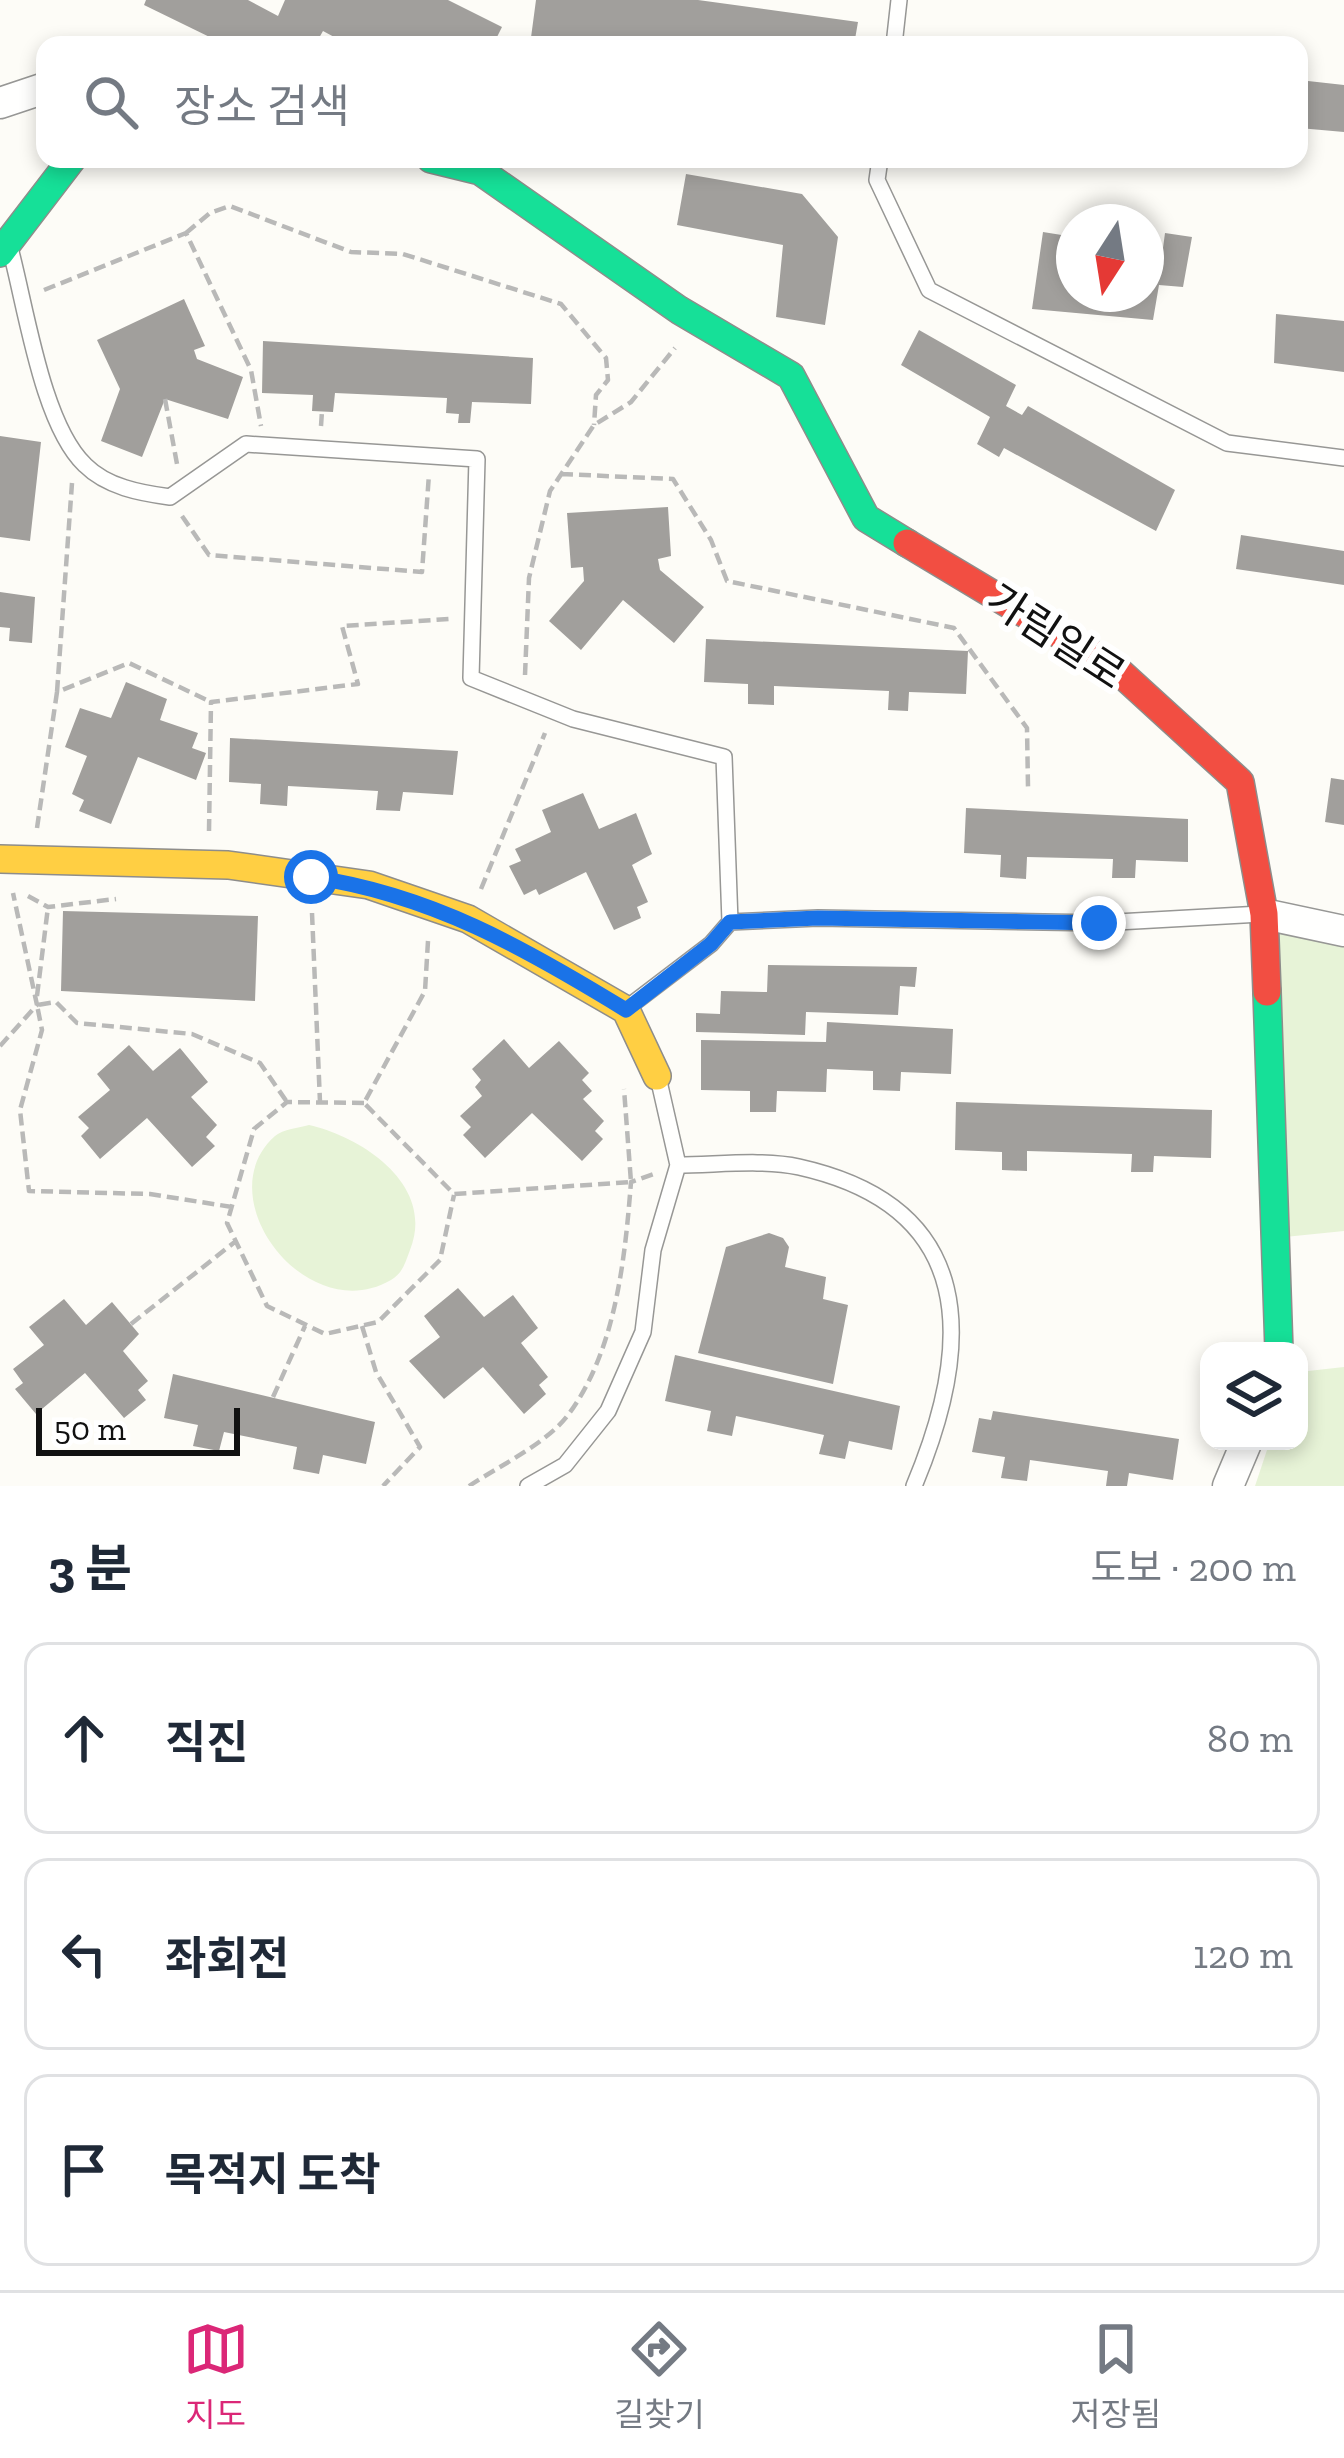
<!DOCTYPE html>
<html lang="ko">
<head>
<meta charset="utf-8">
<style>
	body { margin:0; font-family:"Zilla Slab","Noto Sans KR",serif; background:#f2f2f3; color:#1f2937 }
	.controls { position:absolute; right:36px; bottom:36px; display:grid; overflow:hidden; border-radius:24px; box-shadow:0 6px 18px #0003 }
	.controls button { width:108px; height:108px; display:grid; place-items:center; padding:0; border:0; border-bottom:3px solid #e0e1e3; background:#fff; color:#1f2937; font:60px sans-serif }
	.compass { position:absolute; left:1056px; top:204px; width:108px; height:108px; border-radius:50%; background:#fff; box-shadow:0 6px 18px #0003; rotate:192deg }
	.scale { position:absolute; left:36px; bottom:30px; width:204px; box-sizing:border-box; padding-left:12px; border:6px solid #111; border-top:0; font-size:33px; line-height:42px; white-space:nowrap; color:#111; -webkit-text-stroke:9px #fff; paint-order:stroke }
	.stop { position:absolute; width:36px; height:36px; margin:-27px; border:9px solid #1a73e8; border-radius:50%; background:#fff }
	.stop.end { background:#1a73e8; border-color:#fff; box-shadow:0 3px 12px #0008 }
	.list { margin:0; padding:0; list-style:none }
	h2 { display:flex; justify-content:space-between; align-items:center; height:156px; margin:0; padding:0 48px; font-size:51px }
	h2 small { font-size:39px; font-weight:400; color:#747a83 }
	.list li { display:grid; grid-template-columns:78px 1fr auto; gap:36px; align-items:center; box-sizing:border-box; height:192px; margin:0 24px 24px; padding:0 24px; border:3px solid #e0e1e3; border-radius:24px }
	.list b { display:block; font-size:45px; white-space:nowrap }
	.list em { font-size:39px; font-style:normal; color:#747a83 }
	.icon { flex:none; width:66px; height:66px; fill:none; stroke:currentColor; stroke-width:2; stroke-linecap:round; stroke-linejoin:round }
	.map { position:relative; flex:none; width:1344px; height:1486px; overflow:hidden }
	.search { position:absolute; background:#fff; box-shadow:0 6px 18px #0003; left:36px; right:36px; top:36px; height:132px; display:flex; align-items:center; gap:30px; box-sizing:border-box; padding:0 42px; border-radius:24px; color:#747a83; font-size:45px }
	.sheet { height:804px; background:#fff }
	nav { display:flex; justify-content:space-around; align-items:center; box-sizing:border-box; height:168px; border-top:3px solid #e0e1e3; background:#fff; font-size:33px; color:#747a83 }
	nav a { display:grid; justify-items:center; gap:6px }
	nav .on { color:#db2777 }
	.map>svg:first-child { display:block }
	.green { fill:#e7f3d7 }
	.building { fill:#a19f9c }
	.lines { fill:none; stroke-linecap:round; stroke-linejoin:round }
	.lane-casing { stroke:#979795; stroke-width:18 }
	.street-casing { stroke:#979795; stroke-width:33 }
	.fast-casing { stroke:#8e8d8b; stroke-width:30 }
	.slow-casing { stroke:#8e8d8b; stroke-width:30 }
	.jam-casing { stroke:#8e8d8b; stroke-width:30 }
	.path { stroke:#b9b9b8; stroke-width:4.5; stroke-dasharray:12 6; stroke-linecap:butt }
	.lane { stroke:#fffffe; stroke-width:15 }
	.street { stroke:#fffffe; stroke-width:30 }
	.fast { stroke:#16e098; stroke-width:27 }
	.slow { stroke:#ffcf43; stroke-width:27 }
	.jam { stroke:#f24e42; stroke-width:27 }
	.route { stroke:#1a73e8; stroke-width:15 }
	.labels { text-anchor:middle; stroke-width:12; stroke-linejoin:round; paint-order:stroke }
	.street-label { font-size:42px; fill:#111; stroke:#fff }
</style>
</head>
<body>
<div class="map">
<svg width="1344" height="1486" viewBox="0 0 1344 1486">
	<rect width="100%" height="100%" fill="#fdfcf7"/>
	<path class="green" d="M1264,914L1344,931V1231L1275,1238Z
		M309,1125C362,1137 436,1185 410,1250C405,1263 403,1273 391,1280C307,1329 206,1197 275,1136C283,1129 299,1128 309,1125Z
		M1344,1367V1486H1255L1270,1441H1299V1372Z"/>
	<path class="building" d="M146,0H248L278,16L285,0H448L502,27L493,45H349L323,31L315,45H226L144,5Z
		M536,0H698L858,22L854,45H530Z
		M1299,80L1344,85V132L1299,128Z
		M686,174L802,194L838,237L825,325L776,317L783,245L677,225Z
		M1043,232L1074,237V294H1146V246L1163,248L1165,233L1192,237L1183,287L1159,285L1153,320L1032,309Z
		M184,299L205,346L194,350L197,359L243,377L228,419L165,399L142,457L101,441L120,389L97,340Z
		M1276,314L1344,321V372L1274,363Z
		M919,330L1016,385L1006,406L1022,415L1028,406L1175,490L1156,531L1004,448L999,457L977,444L990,417L901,365Z
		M263,341L533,358L531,404L472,402L470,423H458L459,414L446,413L447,398L335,393L333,412L312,411L313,395L262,393Z
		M0,436L41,442L30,541L0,537Z
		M668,507L671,556L658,559L660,570L704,607L674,643L623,600L581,650L549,621L584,581L583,567L571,568L567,513Z
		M1241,535L1344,551V585L1236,569Z
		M0,592L35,597L32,643L9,641L10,628L0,627Z
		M706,639L968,651L966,694L909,692L908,711L888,710L889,691L774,686V705L748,704V684L704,682Z
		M126,682L167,699L160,720L198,733L192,748L206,753L196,780L138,757L111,824L79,811L84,800L72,794L87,756L65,747L80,708L111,718Z
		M230,738L458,751L453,795L403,792L400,811L376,810L378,791L288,786L287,806L260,804L261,784L229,782Z
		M1331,778L1344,780V825L1325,822Z
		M583,793L599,829L636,813L652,854L632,865L648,902L637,907L641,918L614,930L586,872L539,895L536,889L524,895L509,866L521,861L515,849L551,832L542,810Z
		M966,808L1188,819V862L1136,860L1135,878H1112L1113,859L1027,857L1026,879L1000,877L1001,855L964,853Z
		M63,911L258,916L255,1001L61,991Z
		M768,965L917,967L915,987L900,986L898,1015L806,1012L805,1035L696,1032V1013L720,1014L721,991L767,992Z
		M827,1022L953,1029L951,1074L901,1072L900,1091L873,1090V1071L827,1069L826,1092L777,1091L776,1112H750V1091L701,1090V1040L826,1042Z
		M504,1039L529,1068L559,1041L589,1073L582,1080L592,1091L583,1099L604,1121L595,1131L603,1139L582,1161L532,1113L485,1158L463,1135L471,1127L460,1116L482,1096L475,1087L481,1080L472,1069Z
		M129,1045L153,1071L180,1048L208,1082L191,1097L217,1125L206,1137L215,1146L192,1167L147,1118L100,1159L81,1136L89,1128L78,1117L110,1090L97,1074Z
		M956,1102L1212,1110L1211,1158L1154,1156L1153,1172H1131L1132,1154L1027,1151V1171L1002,1170V1152L955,1150Z
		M769,1233L783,1238L789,1247L785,1267L826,1277L823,1299L848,1305L833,1384L698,1353L726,1247Z
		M458,1288L484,1317L513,1295L538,1328L521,1343L548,1377L539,1385L546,1394L524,1414L483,1367L444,1399L409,1361L440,1337L424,1316Z
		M64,1299L86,1325L112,1302L139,1334L123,1351L148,1381L138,1390L146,1400L124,1418L85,1373L36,1414L15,1389L23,1383L13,1369L44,1345L29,1327Z
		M675,1355L900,1406L892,1450L849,1441L845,1459L819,1454L824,1435L736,1416L732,1436L707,1431L711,1411L665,1401Z
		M173,1374L375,1422L366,1464L323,1455L319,1474L293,1469L297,1447L224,1432L219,1451L193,1446L198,1425L164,1418Z
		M993,1411L1179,1439L1173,1480L1129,1473L1127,1486H1106L1108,1471L1030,1460L1027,1481L1001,1478L1005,1457L972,1452L979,1418L991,1420Z"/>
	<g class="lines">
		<defs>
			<path id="lane" d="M894,45L899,0
				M880,159L877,180L929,290L1227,443L1344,458
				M10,248C26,307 42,424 85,465C107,487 140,493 170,497L246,444L477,459L471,678L573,719L724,757L730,922
				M627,1008L711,944L730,922L818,918L1099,923L1261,914
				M678,1165C716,1165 762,1159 799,1167C978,1207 974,1343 914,1486
				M528,1486L565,1465L608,1411L643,1332L653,1250L678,1165L658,1077"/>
			<path id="street" d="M0,103L45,88
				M1264,914L1344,931
				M1228,1486L1247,1441"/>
			<path id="fast" d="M431,159L480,171L679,310L791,376L866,518L907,543
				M0,253L72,159
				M1267,992L1279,1351"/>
			<path id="slow" d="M0,859L228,865L369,885L468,919L626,1010L657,1076"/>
			<path id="jam" d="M907,543L1114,667L1240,782L1264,914L1267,992"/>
		</defs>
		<use href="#lane" class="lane-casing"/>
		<use href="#street" class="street-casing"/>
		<use href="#fast" class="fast-casing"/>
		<use href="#slow" class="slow-casing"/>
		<use href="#jam" class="jam-casing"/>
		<path class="path" d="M186,233L210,213L230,206L351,252L403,254L561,304L606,358L608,380L596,395L594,425
			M44,290L186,233L251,370L261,426
			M165,399L177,464
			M321,426L322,411
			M561,474L673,479L711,540L727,581L954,628L1027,728L1028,787
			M182,516L209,555L422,572L429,474
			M525,675L529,578L550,491L594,425L631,402L675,348
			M57,692L72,483
			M37,828L57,692L129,663L211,702
			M209,831L211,702L358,684L342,626L449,619
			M481,889L545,733
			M28,896L48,907L116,899
			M312,913L320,1102
			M428,941L425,991L364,1103L454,1194L631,1182L624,1089
			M37,996L48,907
			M0,1046L37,1005L13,893
			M364,1103L287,1102L254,1129L227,1223L267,1306L325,1334L378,1322L440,1260L454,1195
			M232,1207L150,1194L29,1191L20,1110L42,1030L37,1005L56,1002L77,1023L192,1034L260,1063L287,1102
			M131,1324L236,1241
			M362,1326L376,1372L420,1447L383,1486
			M273,1397L305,1326
			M469,1486C499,1466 546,1444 568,1415C616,1351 625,1258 631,1182L654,1174"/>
		<use href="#lane" class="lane"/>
		<use href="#street" class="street"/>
		<use href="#fast" class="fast"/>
		<use href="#slow" class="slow"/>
		<use href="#jam" class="jam"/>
	</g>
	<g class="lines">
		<path class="route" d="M311,877C430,894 525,948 626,1010L711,944L730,922L818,918L1099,923"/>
	</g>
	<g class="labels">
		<g class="street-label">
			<text transform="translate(1056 636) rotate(33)" y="15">가림일로</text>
		</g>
	</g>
</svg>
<div class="controls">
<button><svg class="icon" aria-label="layers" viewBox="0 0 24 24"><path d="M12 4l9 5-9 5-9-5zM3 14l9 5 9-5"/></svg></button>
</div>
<svg class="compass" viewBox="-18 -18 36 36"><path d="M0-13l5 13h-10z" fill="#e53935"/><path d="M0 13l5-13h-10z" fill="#747a83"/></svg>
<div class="scale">50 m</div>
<div class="stop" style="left:311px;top:877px"></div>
<div class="stop end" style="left:1099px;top:923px"></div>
<div class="search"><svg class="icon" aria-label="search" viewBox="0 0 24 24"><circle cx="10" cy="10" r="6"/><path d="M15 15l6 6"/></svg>장소 검색</div>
</div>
<section class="sheet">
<h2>3 분<small>도보 · 200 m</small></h2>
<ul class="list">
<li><svg class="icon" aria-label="ahead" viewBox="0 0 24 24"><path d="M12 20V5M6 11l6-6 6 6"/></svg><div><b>직진</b></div><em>80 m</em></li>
<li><svg class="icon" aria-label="left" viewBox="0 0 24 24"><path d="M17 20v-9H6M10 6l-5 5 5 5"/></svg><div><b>좌회전</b></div><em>120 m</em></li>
<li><svg class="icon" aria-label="arrive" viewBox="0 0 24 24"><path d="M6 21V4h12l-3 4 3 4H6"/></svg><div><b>목적지 도착</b></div></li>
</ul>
</section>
<nav>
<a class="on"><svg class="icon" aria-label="map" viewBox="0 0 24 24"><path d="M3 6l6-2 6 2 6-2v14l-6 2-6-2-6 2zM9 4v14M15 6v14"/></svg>지도</a>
<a><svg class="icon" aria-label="directions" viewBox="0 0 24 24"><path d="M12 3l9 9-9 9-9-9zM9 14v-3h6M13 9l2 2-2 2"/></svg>길찾기</a>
<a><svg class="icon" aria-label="saved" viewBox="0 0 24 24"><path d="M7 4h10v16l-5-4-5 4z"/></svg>저장됨</a>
</nav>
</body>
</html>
